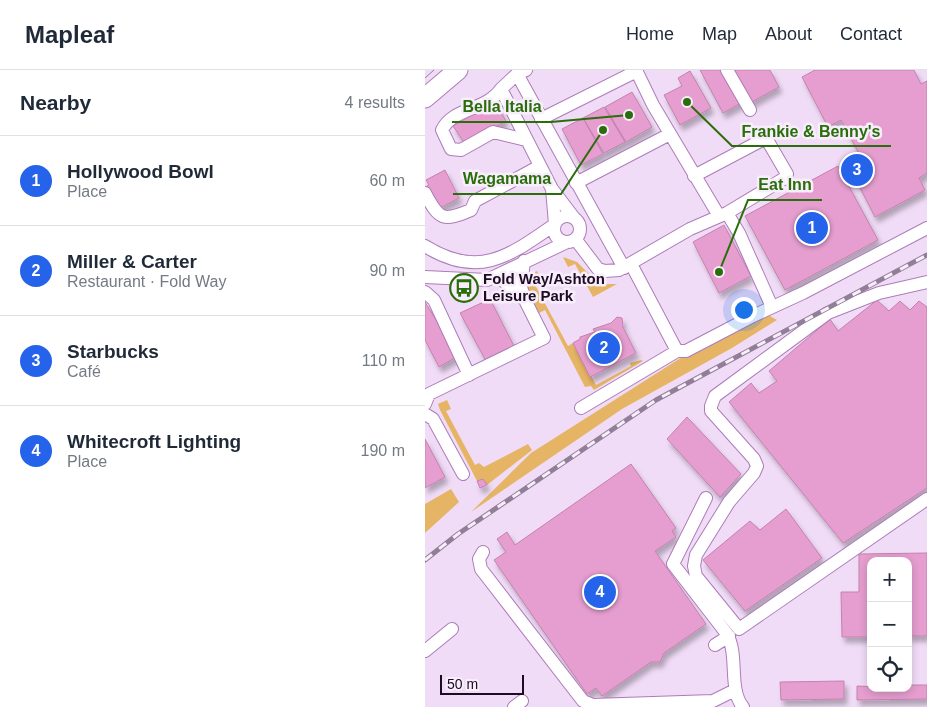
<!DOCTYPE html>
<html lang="en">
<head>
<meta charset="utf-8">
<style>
	body { margin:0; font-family:Helvetica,sans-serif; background:#f2f2f3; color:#1f2937 }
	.controls { position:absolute; right:15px; bottom:15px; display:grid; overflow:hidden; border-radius:10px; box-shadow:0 2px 8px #0003 }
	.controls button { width:45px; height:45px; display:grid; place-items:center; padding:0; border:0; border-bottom:1px solid #e0e1e3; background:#fff; color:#1f2937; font:25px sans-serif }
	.scale { position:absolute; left:15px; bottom:12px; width:84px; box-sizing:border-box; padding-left:5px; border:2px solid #1d0b22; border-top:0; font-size:14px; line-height:18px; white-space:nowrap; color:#1d0b22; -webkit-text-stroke:4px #f8eefb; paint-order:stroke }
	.you { position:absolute; left:318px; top:239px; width:18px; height:18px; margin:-12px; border:4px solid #fff; border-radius:50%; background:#1a73e8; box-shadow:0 0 0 8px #1a73e833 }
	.badge { display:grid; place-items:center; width:32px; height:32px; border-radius:50%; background:#2563eb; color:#fff; font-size:16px; font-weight:700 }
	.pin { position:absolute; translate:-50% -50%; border:2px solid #fff; box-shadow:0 1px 5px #0006 }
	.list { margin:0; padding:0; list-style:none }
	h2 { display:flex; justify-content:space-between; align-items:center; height:65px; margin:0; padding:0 20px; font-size:21px }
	h2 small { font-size:16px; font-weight:400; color:#747a83 }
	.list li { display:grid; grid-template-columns:32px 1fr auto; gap:15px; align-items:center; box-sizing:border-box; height:90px; padding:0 20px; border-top:1px solid #e0e1e3 }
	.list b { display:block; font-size:19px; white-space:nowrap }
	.list p { margin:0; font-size:16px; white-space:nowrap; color:#747a83 }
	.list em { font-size:16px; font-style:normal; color:#747a83 }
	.icon { flex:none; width:28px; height:28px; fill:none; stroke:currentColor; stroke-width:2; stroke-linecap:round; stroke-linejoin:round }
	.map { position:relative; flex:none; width:502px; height:637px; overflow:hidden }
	header { display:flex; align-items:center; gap:30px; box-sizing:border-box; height:70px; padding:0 25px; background:#fff; border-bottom:1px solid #e0e1e3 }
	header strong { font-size:24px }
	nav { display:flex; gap:28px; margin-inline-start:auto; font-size:18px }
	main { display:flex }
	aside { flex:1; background:#fff }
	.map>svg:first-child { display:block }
	.green { fill:#e5b565 }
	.building { fill:#e59ecf; stroke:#c481af; filter:url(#shadow) }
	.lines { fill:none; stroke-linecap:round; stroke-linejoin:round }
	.minor-casing { stroke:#ac7cb9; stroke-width:14 }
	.highway-casing { stroke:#ac7cb9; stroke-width:21 }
	.minor { stroke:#fff; stroke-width:12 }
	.highway { stroke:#fff; stroke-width:19 }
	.tram { stroke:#917e97; stroke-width:1 }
	.rail-casing { stroke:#917e97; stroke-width:5 }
	.rail { stroke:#f8eefb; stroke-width:3; stroke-dasharray:9; stroke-linecap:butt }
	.labels { text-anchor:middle; stroke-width:5; stroke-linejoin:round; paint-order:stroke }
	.poi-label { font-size:15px; font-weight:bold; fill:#1d0b22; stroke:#f8eefb; text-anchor:start }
	.leader { fill:none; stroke:#296e0a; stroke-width:2 }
	.callout-dot { fill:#296e0a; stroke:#f8eefb; stroke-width:2 }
	.callout-label { font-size:16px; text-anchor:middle; font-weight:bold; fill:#296e0a; stroke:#f8eefb; stroke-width:5; stroke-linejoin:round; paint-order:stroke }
</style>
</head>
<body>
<header>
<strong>Mapleaf</strong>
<nav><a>Home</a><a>Map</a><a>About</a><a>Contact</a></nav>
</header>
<main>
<aside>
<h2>Nearby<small>4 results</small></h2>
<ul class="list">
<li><span class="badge">1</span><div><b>Hollywood Bowl</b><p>Place</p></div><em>60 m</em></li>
<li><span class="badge">2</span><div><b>Miller &amp; Carter</b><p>Restaurant · Fold Way</p></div><em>90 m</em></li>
<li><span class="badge">3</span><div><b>Starbucks</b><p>Café</p></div><em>110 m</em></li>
<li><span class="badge">4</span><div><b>Whitecroft Lighting</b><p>Place</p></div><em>190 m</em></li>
</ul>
</aside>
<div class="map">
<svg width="502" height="637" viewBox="0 0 502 637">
	<defs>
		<filter id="shadow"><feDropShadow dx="3" dy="5.5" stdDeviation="2.5" flood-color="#0004"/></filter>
	</defs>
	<rect width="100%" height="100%" fill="#f1dcf7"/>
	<path class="green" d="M138,187L152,192L174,214H192L168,227L150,194L143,197Z
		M112,201L116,209L109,213L143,276L148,273L171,315L206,296L205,293L216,290L218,291L169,320L166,316L160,317L120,240L114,243L102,219L100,207Z
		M340,243L352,250L307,278L197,339L46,442L106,383L254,289Z
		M22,330L26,339L21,341L50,395L54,393L59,397L103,374L107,380L62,415L58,409L52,411L15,340L13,334Z
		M26,419L34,432L0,463V434Z"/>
	<path class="building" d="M275,0H300L318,32L298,43Z
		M307,0H345L354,17L325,33Z
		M390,0H489L496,14L502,11V103L494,108L500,120L450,147L425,98L438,91L416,50L403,57L377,7Z
		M265,1L286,38L255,55L239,25L257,16L253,8Z
		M207,22L227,57L201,72L180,37Z
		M70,32L81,51L40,74L28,56Z
		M179,37L200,72L179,83L158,48Z
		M158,48L178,84L156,95L137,59Z
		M413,96L453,170L360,220L320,146Z
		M20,100L34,128L15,138L2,116L4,115L1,110Z
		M299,155L326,206L294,223L268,172Z
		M65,229L89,276L61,291L35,243Z
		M452,230L464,241L475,231L485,240L494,231L502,237V418L418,473L304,332L326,313L334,323L352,311L344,301L405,249L413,261Z
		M0,232L33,286L14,297L0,270Z
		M192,247L197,248L198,257L211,283L165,307L148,273L155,269V267L170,262L168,259L186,253Z
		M262,347L316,404L295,427L242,369Z
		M0,369L20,407L0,418Z
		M206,394L251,458L247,461L251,467L230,481L281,554L239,583L235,592H226L177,626L171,618L162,624L69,490L81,482L72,469L82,462L90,475Z
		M58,409L62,415L55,418L52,411Z
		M361,439L397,488L320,541L278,490L325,451L335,460Z
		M502,483V566H483V491H446V567H417L416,522H434V484Z
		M419,611V629L356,630L355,612Z
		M483,615H502V629L432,630V616L483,618Z"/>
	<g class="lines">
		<defs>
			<path id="minor" d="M101,0L92,4L76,19L127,119L149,148
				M211,0L228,35L294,146
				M302,0L325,40
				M92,4L199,198
				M76,19C61,41 28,37 17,60L26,79L36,80L68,62L101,70
				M116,49L212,1
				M151,113L245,64
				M127,119L130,154
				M0,123C14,150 18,152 46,140L50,131L115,96
				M302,143L314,163L347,237
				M129 159a13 13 0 1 1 26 0a13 13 0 1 1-26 0Z
				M151,170L173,199L180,201L194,200L265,159L302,143L360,108L362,104L341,68L269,106
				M0,176C53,209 83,187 129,155
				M206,194L252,281H261L328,246L378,223L502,158
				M73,206L100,230
				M0,207L62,210L140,173
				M502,212L454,223L403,243L290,326L286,336V341L329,389L332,396L329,403L304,432L271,485L269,496L271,506L314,559L502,429
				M0,222L9,230L44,305
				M0,334L4,324L119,268L100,230L96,217L99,191
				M156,338L252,281
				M0,344L8,349L38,404
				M281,428L248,494L302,564C314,586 303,619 318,637
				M58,482L54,489L56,499L158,631L168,635L288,631L310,620
				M290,575L304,566
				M0,581L27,559
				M89,637L97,631"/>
			<path id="highway" d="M0,28L33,0"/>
		</defs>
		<use href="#minor" class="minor-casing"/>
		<use href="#highway" class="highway-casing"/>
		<use href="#minor" class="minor"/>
		<use href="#highway" class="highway"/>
		<path class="tram" d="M0,8L9,0"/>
		<defs>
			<path id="rail" d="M0,490L33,464L231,330L502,185"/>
		</defs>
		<use href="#rail" class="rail-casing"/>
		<use href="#rail" class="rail"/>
	</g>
	<defs>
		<symbol id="bus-ring" viewBox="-11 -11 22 22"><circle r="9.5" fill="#f8eefb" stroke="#296e0a" stroke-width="1.5"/><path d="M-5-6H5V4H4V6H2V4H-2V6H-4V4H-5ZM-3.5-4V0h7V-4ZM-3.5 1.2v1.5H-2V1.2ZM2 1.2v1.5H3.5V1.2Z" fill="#296e0a"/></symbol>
	</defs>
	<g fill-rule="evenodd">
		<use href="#bus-ring" x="23" y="202" width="32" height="32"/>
	</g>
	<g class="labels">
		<g class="poi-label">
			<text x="58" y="214">Fold Way/Ashton<tspan x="58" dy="17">Leisure Park</tspan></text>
		</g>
	</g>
	<path class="leader" d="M204 45L126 52H27M262 32L307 76H466M178 60L136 124H28M294 202L323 130H397"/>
	<g class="callout-dot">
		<circle cx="204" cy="45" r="5"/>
		<circle cx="262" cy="32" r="5"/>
		<circle cx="178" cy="60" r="5"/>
		<circle cx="294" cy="202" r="5"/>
	</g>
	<g class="callout-label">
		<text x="77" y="42">Bella Italia</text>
		<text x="386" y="67">Frankie &amp; Benny's</text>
		<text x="82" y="114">Wagamama</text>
		<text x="360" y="120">Eat Inn</text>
	</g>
</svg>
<div class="controls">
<button>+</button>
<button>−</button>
<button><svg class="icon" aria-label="locate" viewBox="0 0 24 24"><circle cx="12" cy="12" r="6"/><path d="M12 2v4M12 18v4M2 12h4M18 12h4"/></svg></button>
</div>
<div class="scale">50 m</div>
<div class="you"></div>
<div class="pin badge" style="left:387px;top:158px">1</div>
<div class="pin badge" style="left:179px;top:278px">2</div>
<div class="pin badge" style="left:432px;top:100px">3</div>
<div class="pin badge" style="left:175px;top:522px">4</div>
</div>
</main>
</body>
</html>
